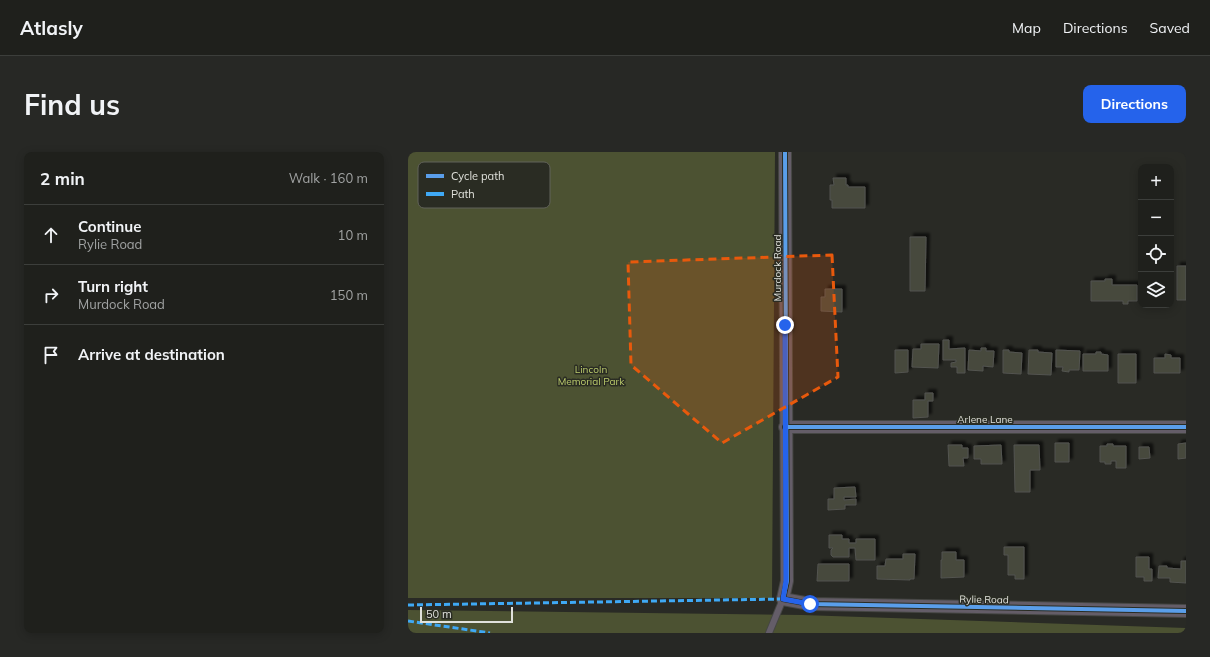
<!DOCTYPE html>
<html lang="en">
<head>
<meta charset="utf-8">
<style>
	body { margin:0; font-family:Mulish,sans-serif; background:#272825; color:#f1f3f6 }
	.controls { position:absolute; right:12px; top:12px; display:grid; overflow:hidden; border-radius:8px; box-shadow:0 2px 10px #0003 }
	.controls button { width:36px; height:36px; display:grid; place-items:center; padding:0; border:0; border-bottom:1px solid #3c3e3b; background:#1f201c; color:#f1f3f6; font:20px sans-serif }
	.scale { position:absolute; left:12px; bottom:10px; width:93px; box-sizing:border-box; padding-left:4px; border:2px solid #e0e1db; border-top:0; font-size:11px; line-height:14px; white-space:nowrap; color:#e0e1db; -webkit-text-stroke:3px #2a2c23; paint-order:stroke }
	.stop { position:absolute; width:12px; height:12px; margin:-9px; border:3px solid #2563eb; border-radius:50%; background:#fff }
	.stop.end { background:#2563eb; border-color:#fff; box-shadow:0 1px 4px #0008 }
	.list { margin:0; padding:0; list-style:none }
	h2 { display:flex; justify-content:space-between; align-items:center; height:52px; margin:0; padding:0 16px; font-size:17px }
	h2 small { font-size:13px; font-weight:400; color:#a1a3a3 }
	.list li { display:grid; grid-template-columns:26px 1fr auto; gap:12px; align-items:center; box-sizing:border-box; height:60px; padding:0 16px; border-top:1px solid #3c3e3b }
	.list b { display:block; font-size:15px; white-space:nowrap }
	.list p { margin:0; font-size:13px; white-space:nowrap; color:#a1a3a3 }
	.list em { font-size:13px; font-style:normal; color:#a1a3a3 }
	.icon { flex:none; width:22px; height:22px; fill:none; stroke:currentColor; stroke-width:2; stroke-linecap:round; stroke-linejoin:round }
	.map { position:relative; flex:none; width:778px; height:481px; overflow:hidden; border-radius:8px }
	header { display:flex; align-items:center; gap:24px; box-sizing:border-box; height:56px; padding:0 20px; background:#1f201c; border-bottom:1px solid #3c3e3b }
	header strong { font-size:19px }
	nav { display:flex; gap:22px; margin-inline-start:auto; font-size:14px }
	.intro { display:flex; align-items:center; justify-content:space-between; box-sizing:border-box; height:96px; padding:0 24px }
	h1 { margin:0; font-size:28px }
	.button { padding:10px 18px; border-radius:8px; background:#2563eb; color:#fff; font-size:14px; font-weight:700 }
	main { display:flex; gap:24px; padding:0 24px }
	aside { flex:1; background:#1f201c; border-radius:8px; box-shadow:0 2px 10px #0003 }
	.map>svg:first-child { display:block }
	.green { fill:#4c5232 }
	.building { fill:#46483d; stroke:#535450; filter:url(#shadow) }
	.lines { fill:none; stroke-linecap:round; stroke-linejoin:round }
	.service-casing { stroke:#454643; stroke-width:8 }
	.minor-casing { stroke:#454643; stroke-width:14 }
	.service { stroke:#645d68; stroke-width:6 }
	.minor { stroke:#645d68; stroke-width:12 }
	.quiet { stroke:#3fa9f5; stroke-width:3; stroke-dasharray:6 3; stroke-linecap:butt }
	.cycleway-casing { stroke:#2a2c23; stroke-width:6 }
	.cycleway { stroke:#5a9eea; stroke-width:4 }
	.route { stroke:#2563eb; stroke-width:5 }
	.marked { fill:#e8590c; fill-opacity:0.2; stroke:#e8590c; stroke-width:3; stroke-dasharray:8 5; stroke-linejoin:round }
	.labels { text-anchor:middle; stroke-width:3; stroke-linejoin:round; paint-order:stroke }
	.street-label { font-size:10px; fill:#e0e1db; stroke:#2a2c23 }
	.park-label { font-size:10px; fill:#bbcb6c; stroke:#2a2c23 }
	.key { fill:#2a2c23; stroke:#61625a; stroke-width:1 }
	.key-label { font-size:11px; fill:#e0e1db }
</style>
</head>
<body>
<header>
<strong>Atlasly</strong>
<nav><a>Map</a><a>Directions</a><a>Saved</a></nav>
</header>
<div class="intro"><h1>Find us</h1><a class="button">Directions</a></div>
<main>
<aside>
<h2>2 min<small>Walk · 160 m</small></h2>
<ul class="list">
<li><svg class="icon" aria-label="ahead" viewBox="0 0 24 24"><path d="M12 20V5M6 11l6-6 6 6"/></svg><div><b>Continue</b><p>Rylie Road</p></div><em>10 m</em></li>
<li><svg class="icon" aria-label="right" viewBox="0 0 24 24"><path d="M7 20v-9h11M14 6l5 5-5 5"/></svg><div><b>Turn right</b><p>Murdock Road</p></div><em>150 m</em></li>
<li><svg class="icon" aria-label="arrive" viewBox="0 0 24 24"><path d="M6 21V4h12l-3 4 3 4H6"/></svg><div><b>Arrive at destination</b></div></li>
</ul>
</aside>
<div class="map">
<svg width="778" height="481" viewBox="0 0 778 481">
	<defs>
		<filter id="shadow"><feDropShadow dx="3.5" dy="-3.5" stdDeviation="1" flood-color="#0009"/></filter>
	</defs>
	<rect width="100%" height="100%" fill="#292a25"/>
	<path class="green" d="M0,0H367L364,446H0Z
		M0,458L394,463L778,476V481H0Z"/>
	<path class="building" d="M425,26H438V33H440V35H457V56H424V48H422V33H426Z
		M502,85H518L517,139H502Z
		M769,114H778V148H769Z
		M697,127H704V133H729V149H720V152H715V149H683V129H697Z
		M417,137H434V160L413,159V145H417Z
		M535,188H541V197L557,196V221H549V215H543V211L548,210V208H535Z
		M513,192H531L530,216L504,215L505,197H513Z
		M573,196H578V199H586L585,215L575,214V219L560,218L561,198L573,199Z
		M487,198H500V220L487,221Z
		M595,198H601V200L614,201L613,222L595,221Z
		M621,198H630V200L644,201L643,223L620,222Z
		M648,198L672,199L671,218H661V220L654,219L655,215H648Z
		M688,200H693V202L700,203V219H675V202H688Z
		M710,202H728V231H710Z
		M757,202L763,203V206H772V221H746V206H757Z
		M517,241H525V249H520V265L505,266V248H517Z
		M647,291H661V310H647Z
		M778,291V306L770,307V292Z
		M699,292H705V294H718V316H708V309H703V312H697V310H692V294H699Z
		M540,293H554V296H560V306H555L556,314H541Z
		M593,293L594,312H573V307H566V294Z
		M606,293H631L632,318H622V340H607Z
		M731,295H741L742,306L731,307Z
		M447,335L448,345H436V348L448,347V353H437V357L420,358V347H426V336Z
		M421,383H434V387H441V391H448V387H467V408H448L447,396H441V405H425L423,403V398L425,396H421Z
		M596,395H616V427H607V423H600V403H596Z
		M534,400H548V408H556V425L533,426V408H534Z
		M495,402H507L506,427H502V428L469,427V414H477L478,407H495Z
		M728,405H741V417H744V429H736V425H728Z
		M773,409H778V431L762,430V426H750L751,414H759V416L773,417Z
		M410,412H441V429H409Z"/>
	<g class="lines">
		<defs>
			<path id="service" d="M361,481L375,447"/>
			<path id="minor" d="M377,0L379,429L375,447L402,452L778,459
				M377,275H778"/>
		</defs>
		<use href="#service" class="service-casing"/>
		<use href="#minor" class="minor-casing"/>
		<use href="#service" class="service"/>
		<use href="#minor" class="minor"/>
		<path class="quiet" d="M0,453L375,447
			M0,469L82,481"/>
		<defs>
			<path id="cycleway" d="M377,0L379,429L375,447L402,452L778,459
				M377,275H778"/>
		</defs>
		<use href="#cycleway" class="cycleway-casing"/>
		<use href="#cycleway" class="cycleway"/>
	</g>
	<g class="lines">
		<path class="route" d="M377,173L378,429L375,447L402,452"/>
	</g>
	<path class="marked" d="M424,103L430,225L314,291L223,213L220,110Z"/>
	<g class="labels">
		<g class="street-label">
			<text transform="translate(369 116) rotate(-90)" y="4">Murdock Road</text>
			<text x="577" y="271">Arlene Lane</text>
			<text transform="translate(576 447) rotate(1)" y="4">Rylie Road</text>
		</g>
		<g class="park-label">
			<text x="183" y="221">Lincoln<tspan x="183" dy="12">Memorial Park</tspan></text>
		</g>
	</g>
	<rect x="10" y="10" width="132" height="46" rx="6" class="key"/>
	<rect x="18" y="22" width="18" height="4" fill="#5a9eea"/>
	<rect x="18" y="40" width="18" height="4" fill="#3fa9f5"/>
	<g class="key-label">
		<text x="43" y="28">Cycle path</text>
		<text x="43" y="46">Path</text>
	</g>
</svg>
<div class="controls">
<button>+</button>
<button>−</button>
<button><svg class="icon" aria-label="locate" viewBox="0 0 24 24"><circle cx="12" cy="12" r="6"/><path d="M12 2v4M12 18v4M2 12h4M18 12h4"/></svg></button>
<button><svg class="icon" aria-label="layers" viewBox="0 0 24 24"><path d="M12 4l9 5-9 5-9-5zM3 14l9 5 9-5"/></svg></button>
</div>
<div class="scale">50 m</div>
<div class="stop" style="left:402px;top:452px"></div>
<div class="stop end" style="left:377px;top:173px"></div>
</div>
</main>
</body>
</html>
